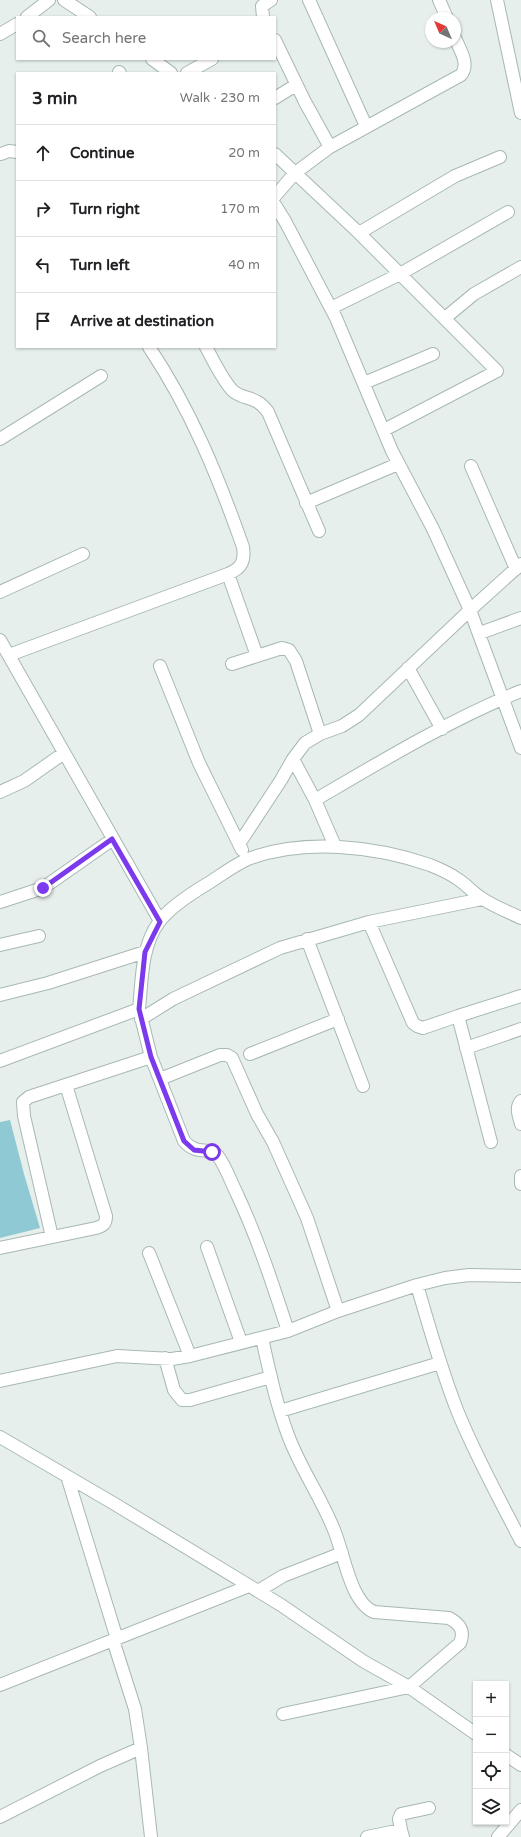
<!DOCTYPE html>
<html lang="en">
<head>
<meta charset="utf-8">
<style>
	body { margin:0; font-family:"Varela Round",sans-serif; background:#f6f6f6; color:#202124 }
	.controls { position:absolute; right:12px; bottom:12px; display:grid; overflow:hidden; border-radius:0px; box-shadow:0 1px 3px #0004 }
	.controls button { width:36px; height:36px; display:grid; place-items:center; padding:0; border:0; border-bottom:1px solid #e0e0e0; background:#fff; color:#202124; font:20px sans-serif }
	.compass { position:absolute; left:425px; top:12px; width:36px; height:36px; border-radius:50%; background:#fff; box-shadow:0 1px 3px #0004; rotate:316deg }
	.stop { position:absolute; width:12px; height:12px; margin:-9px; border:3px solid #7c3aed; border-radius:50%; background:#fff }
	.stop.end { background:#7c3aed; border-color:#fff; box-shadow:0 1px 4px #0008 }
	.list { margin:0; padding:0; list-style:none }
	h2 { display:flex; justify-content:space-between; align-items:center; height:52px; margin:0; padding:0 16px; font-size:17px }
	h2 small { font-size:13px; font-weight:400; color:#757577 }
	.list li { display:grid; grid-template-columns:26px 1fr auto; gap:12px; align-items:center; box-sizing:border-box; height:56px; padding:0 16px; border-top:1px solid #e0e0e0 }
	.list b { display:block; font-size:15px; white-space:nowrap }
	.list em { font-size:13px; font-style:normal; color:#757577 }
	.icon { flex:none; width:22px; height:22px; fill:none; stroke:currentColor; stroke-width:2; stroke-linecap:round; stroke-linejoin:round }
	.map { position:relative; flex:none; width:521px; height:1837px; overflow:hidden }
	.search { position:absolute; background:#fff; box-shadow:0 1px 3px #0004; left:16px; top:16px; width:260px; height:44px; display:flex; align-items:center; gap:10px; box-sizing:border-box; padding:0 14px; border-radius:0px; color:#757577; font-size:15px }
	.panel { position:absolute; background:#fff; box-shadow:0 1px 3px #0004; left:16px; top:72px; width:260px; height:276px; border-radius:0px }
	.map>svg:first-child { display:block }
	.water { fill:#8ec9d4 }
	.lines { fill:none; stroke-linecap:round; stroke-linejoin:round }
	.minor-casing { stroke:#a8b8b2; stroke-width:14 }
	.minor { stroke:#fff; stroke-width:12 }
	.route { stroke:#7c3aed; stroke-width:5 }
</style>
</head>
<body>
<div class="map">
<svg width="521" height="1837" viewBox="0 0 521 1837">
	<rect width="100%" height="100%" fill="#e6efeb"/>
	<path class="water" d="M10,1120L24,1174L40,1228L0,1238V1122Z"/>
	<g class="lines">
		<defs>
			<path id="minor" d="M64,0L90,17
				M309,0L366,126
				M439,0L447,18
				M497,0L521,113
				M27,17L49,0
				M263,17L262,6L271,0
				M0,34L17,24
				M275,40L305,102L330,147
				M152,59L171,73
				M119,72L120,73
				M187,73L212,59
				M275,98L296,85
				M1,154L9,151L17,152
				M275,154L359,233L497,371L384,430
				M275,196L295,173L330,147L461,75C470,64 460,50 455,38
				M275,205L285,221L336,318L392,451L433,529L470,610L521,748
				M359,233L455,176L500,157
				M331,308L400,274L508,212
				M445,318L474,294L521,267
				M206,347C213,360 222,379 232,390C243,401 255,394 268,412L319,531
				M364,383L433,354
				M0,439L101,376
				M471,466L516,569
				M306,503L398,464
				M228,574L257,656
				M0,592L83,554
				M480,633L521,618
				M0,640L160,921
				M9,655L228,574C242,568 245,561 243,547C218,476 191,410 149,347
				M232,664L282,648L289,650L296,661L320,734
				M160,666L199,763L242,850
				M408,668L442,729
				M293,759L315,800L335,846
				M0,792L24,781L64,753
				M315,800C380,762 451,719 521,691
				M239,844L281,780L293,759L305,743L320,734L342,726L359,715L470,610L521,564
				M0,902L43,888L113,839
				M369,922L413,1023L417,1026L423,1028L458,1016L491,1142
				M307,939L363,1086
				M0,945L39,936
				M0,995L48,983L145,952
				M139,1009L151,1057L184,1141C198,1157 208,1145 218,1156C226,1167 231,1182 237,1194C258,1239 273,1285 288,1331
				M458,1016L521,996
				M141,1019L173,999L280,948L369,922L482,899
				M466,1048L521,1029
				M250,1054L338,1019
				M0,1061L139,1009C142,980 141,947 159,922C170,907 192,893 207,884C220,876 234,865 248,859C304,838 375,846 430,865C440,869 451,874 459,880C468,886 474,894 483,899C495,907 509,912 521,918
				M160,1079L220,1055H227L232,1058L257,1114L273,1142L307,1218L338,1311
				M521,1101C515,1108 519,1116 521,1124
				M521,1176V1184
				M52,1237L24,1116L23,1102L29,1097L151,1057
				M207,1247L241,1342
				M0,1248L96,1228C103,1226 106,1224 106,1216L66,1085
				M149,1253L190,1356
				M417,1285C429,1327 441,1369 457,1410C475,1455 499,1498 521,1541
				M262,1338C269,1370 276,1403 288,1435C300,1468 321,1497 334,1530C344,1553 350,1602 374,1612L449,1618C460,1624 465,1631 460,1643L409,1687L283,1714
				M165,1358L174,1390L182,1400H190L271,1377
				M0,1381L117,1356L172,1359L190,1356L288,1331L338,1311L417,1285L445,1278L469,1275L521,1276
				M280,1411L440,1363
				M0,1437L113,1503L281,1605L363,1661L409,1687L476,1734
				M67,1476L117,1639
				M258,1591L283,1576L342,1553
				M113,1640L135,1709L141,1748L151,1837
				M0,1685L249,1586
				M506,1755L521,1765
				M0,1817L100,1766L141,1748
				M401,1830L399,1819L401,1814L429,1808
				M367,1837L401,1830L403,1837
				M498,1837L521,1810"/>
		</defs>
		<use href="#minor" class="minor-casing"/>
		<use href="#minor" class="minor"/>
	</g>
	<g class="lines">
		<path class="route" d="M43,888L112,839L160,922L145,952L139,1009L151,1057L184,1141L194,1150L212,1152"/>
	</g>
</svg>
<div class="controls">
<button>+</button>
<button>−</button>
<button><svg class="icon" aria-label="locate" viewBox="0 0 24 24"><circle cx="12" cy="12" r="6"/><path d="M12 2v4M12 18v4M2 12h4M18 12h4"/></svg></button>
<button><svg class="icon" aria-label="layers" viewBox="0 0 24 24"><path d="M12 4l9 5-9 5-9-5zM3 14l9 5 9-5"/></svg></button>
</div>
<svg class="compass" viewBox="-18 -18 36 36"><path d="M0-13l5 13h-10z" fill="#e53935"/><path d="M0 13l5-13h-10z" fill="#757577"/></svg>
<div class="stop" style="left:212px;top:1152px"></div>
<div class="stop end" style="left:43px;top:888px"></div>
<div class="search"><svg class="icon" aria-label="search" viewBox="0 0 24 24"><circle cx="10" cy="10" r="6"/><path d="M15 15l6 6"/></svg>Search here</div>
<section class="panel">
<h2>3 min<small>Walk · 230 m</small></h2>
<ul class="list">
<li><svg class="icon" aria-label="ahead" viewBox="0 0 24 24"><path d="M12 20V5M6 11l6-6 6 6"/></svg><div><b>Continue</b></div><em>20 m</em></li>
<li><svg class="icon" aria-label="right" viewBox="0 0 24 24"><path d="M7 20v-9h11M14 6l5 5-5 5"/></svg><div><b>Turn right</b></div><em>170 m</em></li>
<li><svg class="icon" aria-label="left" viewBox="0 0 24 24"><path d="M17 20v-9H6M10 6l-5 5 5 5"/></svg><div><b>Turn left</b></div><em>40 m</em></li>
<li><svg class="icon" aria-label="arrive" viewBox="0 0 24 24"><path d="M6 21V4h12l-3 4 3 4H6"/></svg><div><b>Arrive at destination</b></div></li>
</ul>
</section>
</div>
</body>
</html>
